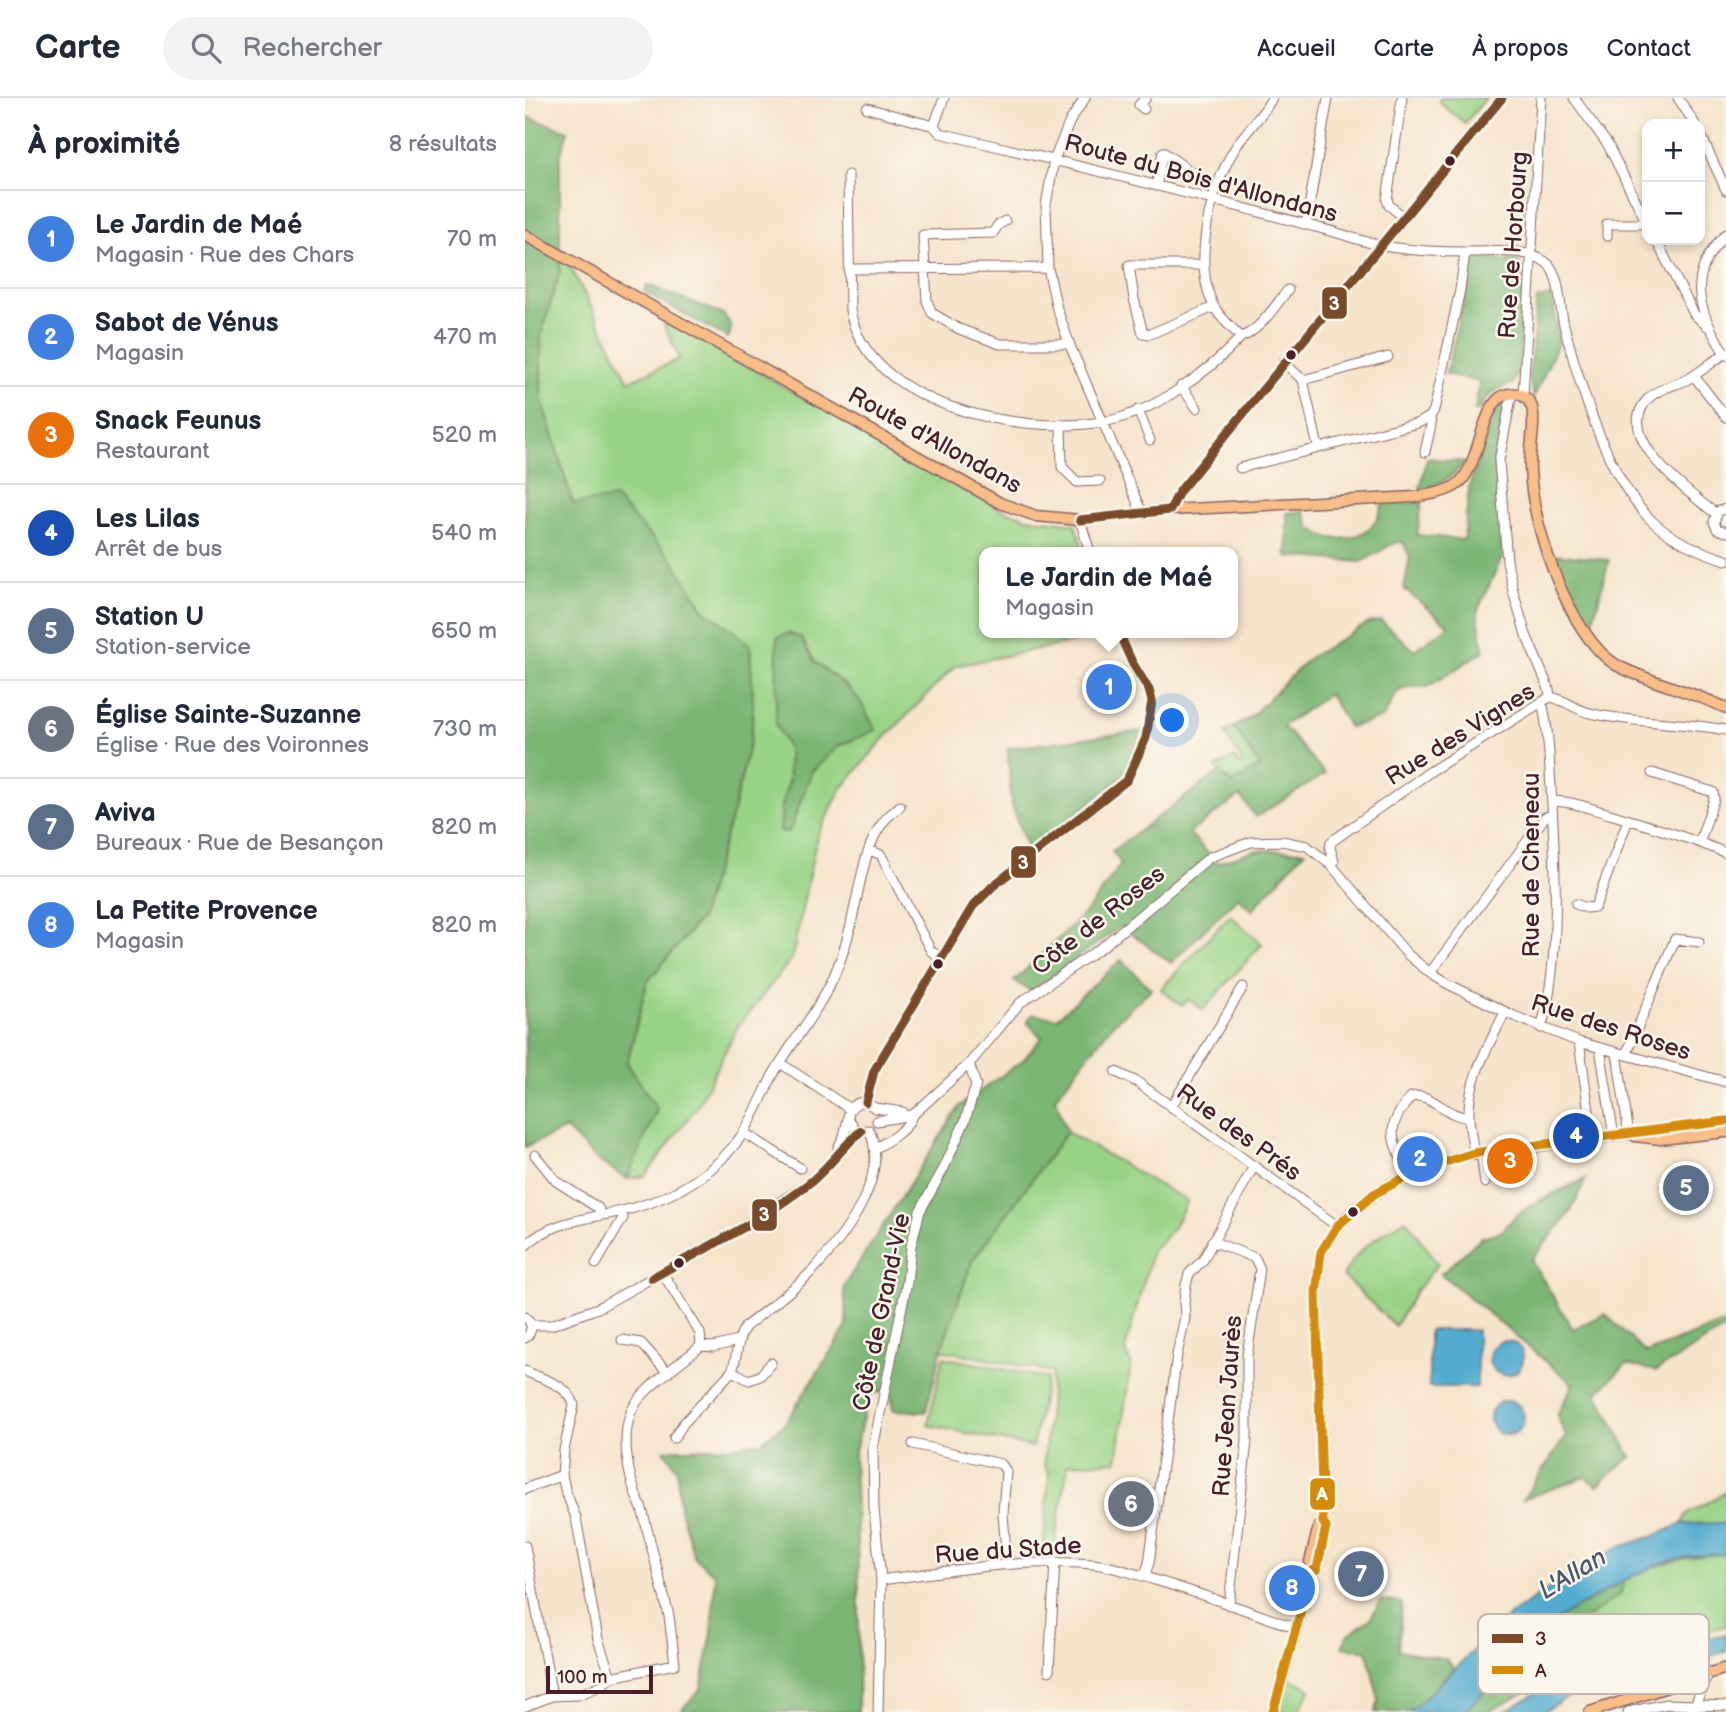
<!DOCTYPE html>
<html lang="fr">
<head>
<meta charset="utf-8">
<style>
	body { margin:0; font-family:"Balsamiq Sans",sans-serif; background:#f2f2f3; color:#1f2937 }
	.controls { position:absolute; right:21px; top:21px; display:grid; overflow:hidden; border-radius:14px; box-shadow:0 4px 10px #0003 }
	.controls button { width:63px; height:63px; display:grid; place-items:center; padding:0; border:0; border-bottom:2px solid #e0e1e3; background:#fff; color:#1f2937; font:35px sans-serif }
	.scale { position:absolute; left:21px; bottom:18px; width:107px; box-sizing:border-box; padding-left:7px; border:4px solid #4a1f2b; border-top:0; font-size:19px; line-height:24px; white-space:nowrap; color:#4a1f2b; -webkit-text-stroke:5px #fbf7ec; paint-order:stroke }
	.you { position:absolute; left:648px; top:623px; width:24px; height:24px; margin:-18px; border:5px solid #fff; border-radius:50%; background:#1a73e8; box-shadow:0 0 0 10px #1a73e833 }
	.badge { display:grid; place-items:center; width:46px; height:46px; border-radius:50%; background:#1a73e8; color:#fff; font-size:23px; font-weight:700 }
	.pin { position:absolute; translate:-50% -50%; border:4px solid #fff; box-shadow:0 2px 7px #0006 }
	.popup { position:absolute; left:454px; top:449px; width:259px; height:91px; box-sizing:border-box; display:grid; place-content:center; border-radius:14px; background:#fff; filter:drop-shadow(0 2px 5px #0005); font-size:23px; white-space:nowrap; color:#747a83 }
	.popup b { font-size:26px; color:#1f2937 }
	.popup::after { content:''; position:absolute; left:50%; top:100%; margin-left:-14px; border:14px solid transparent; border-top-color:#fff }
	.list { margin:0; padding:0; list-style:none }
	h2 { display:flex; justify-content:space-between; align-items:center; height:91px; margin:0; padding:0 28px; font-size:30px }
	h2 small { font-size:23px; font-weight:400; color:#747a83 }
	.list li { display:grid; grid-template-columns:46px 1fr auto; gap:21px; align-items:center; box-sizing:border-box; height:98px; padding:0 28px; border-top:2px solid #e0e1e3 }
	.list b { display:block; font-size:26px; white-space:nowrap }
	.list p { margin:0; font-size:23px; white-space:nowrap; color:#747a83 }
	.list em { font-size:23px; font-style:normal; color:#747a83 }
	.icon { flex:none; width:38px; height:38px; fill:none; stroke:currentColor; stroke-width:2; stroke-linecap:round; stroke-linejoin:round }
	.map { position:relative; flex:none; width:1201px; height:1614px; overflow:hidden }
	header { display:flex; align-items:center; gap:42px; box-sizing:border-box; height:98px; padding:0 35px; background:#fff; border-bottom:2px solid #e0e1e3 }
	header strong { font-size:33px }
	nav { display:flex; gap:38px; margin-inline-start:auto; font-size:24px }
	.search { width:490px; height:63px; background:#f2f2f3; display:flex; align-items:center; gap:18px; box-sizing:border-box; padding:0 24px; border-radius:38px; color:#747a83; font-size:26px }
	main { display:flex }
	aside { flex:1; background:#fff }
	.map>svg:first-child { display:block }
	.green { fill:#99d386; stroke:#727958; stroke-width:2; fill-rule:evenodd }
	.forest { fill:#7ab573; stroke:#626a4f; stroke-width:2 }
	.water { fill:#52accf; stroke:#4e667d; stroke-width:2 }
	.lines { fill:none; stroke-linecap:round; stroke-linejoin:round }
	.minor-casing { stroke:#866463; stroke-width:11 }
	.major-casing { stroke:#866463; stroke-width:13 }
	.minor { stroke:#fff; stroke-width:9 }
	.major { stroke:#f8bd89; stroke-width:10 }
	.bus-1-casing { stroke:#fbf7ec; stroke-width:14 }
	.bus-2-casing { stroke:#fbf7ec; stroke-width:14 }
	.bus-1 { stroke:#7a4b2a; stroke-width:9 }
	.bus-2 { stroke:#d48b09; stroke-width:9 }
	.bus-dot { fill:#4a1f2b; stroke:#fbf7ec; stroke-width:2.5 }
	.labels { text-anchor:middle; stroke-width:5; stroke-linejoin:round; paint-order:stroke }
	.street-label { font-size:24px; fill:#4a1f2b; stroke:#fbf7ec }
	.water-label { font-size:26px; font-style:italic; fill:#4d576d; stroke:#fbf7ec }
	.key { fill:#fbf7ec; stroke:#c6b6b2; stroke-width:2 }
	.key-label { font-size:19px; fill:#4a1f2b }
	.line-badge { stroke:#fbf7ec; stroke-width:2.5 }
	.badge-label { font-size:19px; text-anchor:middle; font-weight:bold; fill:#fff }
</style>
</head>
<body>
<header>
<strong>Carte</strong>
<div class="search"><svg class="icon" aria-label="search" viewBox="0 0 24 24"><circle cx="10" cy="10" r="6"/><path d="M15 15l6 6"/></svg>Rechercher</div>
<nav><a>Accueil</a><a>Carte</a><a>À propos</a><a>Contact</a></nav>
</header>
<main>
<aside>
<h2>À proximité<small>8 résultats</small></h2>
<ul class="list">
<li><span class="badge" style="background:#3f7fe0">1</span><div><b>Le Jardin de Maé</b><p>Magasin · Rue des Chars</p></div><em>70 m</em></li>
<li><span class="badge" style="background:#3f7fe0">2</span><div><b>Sabot de Vénus</b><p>Magasin</p></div><em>470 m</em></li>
<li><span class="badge" style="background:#e8710a">3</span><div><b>Snack Feunus</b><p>Restaurant</p></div><em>520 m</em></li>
<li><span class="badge" style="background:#1a4fb4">4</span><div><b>Les Lilas</b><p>Arrêt de bus</p></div><em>540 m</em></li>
<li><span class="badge" style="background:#5c6f8a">5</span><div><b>Station U</b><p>Station-service</p></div><em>650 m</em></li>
<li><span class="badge" style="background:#6b7280">6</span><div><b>Église Sainte-Suzanne</b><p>Église · Rue des Voironnes</p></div><em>730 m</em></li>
<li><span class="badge" style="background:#5c6f8a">7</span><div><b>Aviva</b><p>Bureaux · Rue de Besançon</p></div><em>820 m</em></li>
<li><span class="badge" style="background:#3f7fe0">8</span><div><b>La Petite Provence</b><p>Magasin</p></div><em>820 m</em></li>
</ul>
</aside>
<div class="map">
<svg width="1201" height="1614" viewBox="0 0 1201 1614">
	<rect width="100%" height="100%" fill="#fbf7ec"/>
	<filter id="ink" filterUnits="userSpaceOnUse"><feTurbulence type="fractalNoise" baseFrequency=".0143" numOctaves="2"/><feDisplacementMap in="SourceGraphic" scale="14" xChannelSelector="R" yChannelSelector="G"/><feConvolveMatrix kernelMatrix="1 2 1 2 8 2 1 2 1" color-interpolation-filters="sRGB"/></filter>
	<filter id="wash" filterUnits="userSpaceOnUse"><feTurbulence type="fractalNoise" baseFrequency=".00686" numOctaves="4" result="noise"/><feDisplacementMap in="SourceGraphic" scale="28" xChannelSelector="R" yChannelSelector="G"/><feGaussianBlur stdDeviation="1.57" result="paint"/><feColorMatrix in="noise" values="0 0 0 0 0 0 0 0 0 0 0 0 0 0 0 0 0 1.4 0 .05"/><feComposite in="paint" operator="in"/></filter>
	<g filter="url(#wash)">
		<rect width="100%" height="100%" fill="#f6e3cb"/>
		<path class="green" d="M915,0H961L940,25L914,4Z
			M35,161L45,168L104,283L155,261L139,227L144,224L478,412L503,420L550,426L559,454H460V535L588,536L430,568L358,642L316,691L292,738L267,860L212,930L173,1007L120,1078L102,1081L132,1011L102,965L122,884L175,821L208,713L226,639L228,606L225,548L213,536L179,512L147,461L48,406L16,300V237L35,173ZM276,540L290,564L321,588L337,638L313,648L287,673L264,734L257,709L264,680L263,651Z
			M709,629L735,668L707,686L691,670L709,659L714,667L718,665L700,635Z
			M705,817L737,846L678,912L664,901L657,908L636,891Z
			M542,1034L662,1103L648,1131L627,1153L600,1252L606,1265L592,1363L543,1366L528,1458L518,1459L524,1375L519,1367L527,1274L416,1252L447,1163Z
			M881,1121L913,1166L892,1191L870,1228L818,1178C835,1147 853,1139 881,1121Z
			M418,1259L522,1280L507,1349L403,1327Z
			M1201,1394V1425L1157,1426L1161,1417Z
			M1201,1456V1528L1153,1539L1145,1528L1086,1550L1032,1563L1025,1548L1096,1495L1098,1483C1136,1465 1158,1458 1201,1456Z
			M764,1580L786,1591L773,1614H753Z"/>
		<path class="forest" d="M0,18L43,33L35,58V173L16,237V300L48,406L90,400L147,461L179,512L213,536L225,548L228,606L226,639L208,713L175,821L122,884L102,965L132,1011L102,1081L72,1062L41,1031L0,1049Z
			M949,160L993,163L999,174L994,272L988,285C970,291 963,296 955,313H950L955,284L921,276Z
			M122,187L198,216C204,224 209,229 203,240L119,194Z
			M1027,198L1034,243L1009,299L1004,280L1012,201Z
			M982,301L969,360L978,457L952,514L959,553L903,589H882L871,595L858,620L824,629L804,596L758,628L800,676L731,719L715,698L664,735L692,765L730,752L780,753L727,812L713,799L646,865L596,828L506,893L489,883L563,812L596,766L587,753L694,674L707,686L735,668L709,629L726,619L784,560L844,525L856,523L889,552L924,528L879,491L885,459L878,444L869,445L837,464L762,458V415L779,413L785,430C791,433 799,439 805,440C831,444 852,432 857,407L897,404L892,437L939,442L944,389L971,311Z
			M902,360L940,364C927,380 915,387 895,392Z
			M1029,456L1084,462L1065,534L1047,502Z
			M264,535L276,540L290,564L321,588L334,601L351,632L313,648L287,673L264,734L255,733L257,709L264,680L263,651L251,626L252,539Z
			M617,633L603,668L592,684L503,753L486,705L483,650Z
			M596,862L626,891L587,927L530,1000L542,1034L447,1163L416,1252L401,1314L368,1312L366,1295L344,1294L329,1357L334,1498L333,1614H160L157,1611L176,1591L187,1535L190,1477L169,1459L155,1411L152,1371L139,1352L206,1349L236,1344L261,1324L322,1228L319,1188L435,1008L498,962L517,940L502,924L507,916L532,920Z
			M1061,1081L1045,1115L1006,1162L1048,1231L1080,1216L1121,1255L1201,1224V1230L1131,1273L1101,1266L1072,1295L1106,1359L1072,1388L1060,1379L998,1401L1041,1338L1032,1318L1048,1286L916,1176L957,1139L978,1133C990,1110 1037,1092 1061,1081Z
			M1098,1483L1096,1495L1025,1548L1032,1563L1086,1550L1145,1528L1153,1539L1030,1578L963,1614H939L1026,1525Z
			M856,1502L877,1505L873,1552L921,1561L929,1570L893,1607L881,1614H850L854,1603L842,1553L817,1549L823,1537L845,1521Z"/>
		<path class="water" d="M904,1232H952V1289H904Z
			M964 1260a17 17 0 1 1 34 0a17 17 0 1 1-34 0Z
			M965 1320a17 17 0 1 1 34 0a17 17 0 1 1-34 0Z
			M1201,1425V1456L1165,1458L1133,1466L1098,1483L1026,1525L939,1614H881L893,1607L985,1517L1038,1481L1092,1450L1129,1438L1157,1426Z
			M1201,1536V1554L1117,1573L1039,1601L1018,1614H979L1020,1590L1137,1552L1176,1541Z"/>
	</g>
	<g filter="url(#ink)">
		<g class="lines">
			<defs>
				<path id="minor" d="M560,0L545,23L529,62L521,107L523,170L532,211L546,250L617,415
					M877,0L862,102L864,107L878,119
					M1049,0L1083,47L1122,125
					M1153,0L1170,26
					M342,10L409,28L415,35C522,60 628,86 734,114C761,121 788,128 816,136C834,142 853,148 872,150C894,153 918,154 941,154C965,155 1003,148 1023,166C1036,179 1034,209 1039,227C1054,285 1081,376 1123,419C1144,441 1173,453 1201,462
					M619,11L614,7L621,0
					M409,28L419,0
					M1175,35L1201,92
					M323,77L325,212C342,309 496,337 577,324C627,316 683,275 716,239C706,229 694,219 688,207C667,161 686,88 712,47C723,31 738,17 747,0
					M631,88L638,54L692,92
					M480,123L473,127L468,135L398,137L402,203L407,215L434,231L475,246H544
					M781,126L803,0
					M1201,136C1160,177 1172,213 1201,257
					M1082,138V126H1115L1121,122
					M1131,142L1169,216L1182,228
					M678,167H604L609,201L618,235L625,236L689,209
					M324,171L523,170
					M716,239C735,233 751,206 763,192
					M758,264L778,282L793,349
					M1169,278L1201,319
					M778,282L863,259
					M656,288L672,310
					M987,295L974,363L982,463L988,493L1001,537L1024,591L1025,599
					M998,297L1016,0
					M613,312L625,342
					M536,326L537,369L552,384L575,383
					M900,354L906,327L905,319L909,312L935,192L940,155
					M715,370L893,325L905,319
					M1201,411L1193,413L1189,424L1192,431L1201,434
					M645,412L654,394L977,0
					M1191,416C1165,395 1082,337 1126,298C1137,289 1153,287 1165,280C1177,273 1188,263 1201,255
					M555,422L565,454
					M1127,675L1188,694L1189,701L1175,743
					M1027,703C1047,703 1066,711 1085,716C1124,728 1164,739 1201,755
					M345,752L356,757L406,853L416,860
					M807,768L809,764L805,750L806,744L906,673L1025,599C1039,601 1051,612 1065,615C1110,626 1156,623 1201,632
					M1051,806L1061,810L1070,809L1103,722
					M905,875L1020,719L1027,717
					M1016,930C1037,864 1030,758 1026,689C1024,661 1024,632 1017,604
					M1054,944L1068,1041
					M1075,950L1089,1039
					M1092,955L1104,1037
					M1101,957L1150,841L1174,844
					M255,965L325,1011
					M591,974L612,984L812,1128
					M341,1004L349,973L448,808L468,788L564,714L602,682L621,640L627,603L624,592L607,564L594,535
					M646,1009L718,889
					M352,1023L387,1017L391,1014L444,966L495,905L577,849L685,759L726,744L757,743L782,748L807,768L882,856L905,875L921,885L989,918L1054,944L1201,984
					M339,1032L330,1031L323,1021C323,1009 330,1004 341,1004L350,1010L378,1014
					M218,1034L275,1070
					M313,1050L319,1038L323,1021
					M351,1050C363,1043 384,1031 387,1017
					M956,1054L960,1085
					M949,1055C947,1042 944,1029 944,1017C943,980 965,946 980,914
					M10,1057L31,1083L73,1110L77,1117
					M884,1077C867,1041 858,1031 886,999C907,993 921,1020 944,1019
					M687,1143L730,1160L735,1171L722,1258V1343L704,1507
					M0,1148C25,1124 60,1121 93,1114C137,1104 176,1086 206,1051C225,1030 235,1002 248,977C267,943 293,914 309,878C318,857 325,834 329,812C336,783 340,747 359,723C364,717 370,713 375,708
					M71,1166L98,1120L97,1113
					M137,1174L175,1235L176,1248
					M0,1219C8,1225 8,1234 0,1240
					M6,1227H26L73,1210L201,1139L294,1078L321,1046L336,1033
					M97,1242L116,1245L143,1275
					M0,1273C17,1281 44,1287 49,1307L39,1352L37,1377L40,1391L51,1420L73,1541L86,1579
					M207,1273L224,1282L235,1278L246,1265
					M149,1340L158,1326L207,1273C213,1258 211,1242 220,1229C243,1210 269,1192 290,1170C320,1138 366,1077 344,1032
					M388,1346L476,1366L481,1373L478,1416L482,1467
					M0,1391L37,1377
					M0,1448L27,1598
					M619,1479L624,1465L652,1257L660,1219L659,1204L661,1187L664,1176L678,1162L729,1068
					M356,1482C425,1473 498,1460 568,1466C589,1468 610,1476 630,1482C677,1496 724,1513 771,1530
					M524,1573L530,1464
					M1,1608L27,1598L53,1597L77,1587L86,1579L150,1566L144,1518L117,1411C103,1382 91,1328 114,1301C131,1281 155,1265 176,1248L188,1249L213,1243
					M353,1614L356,1482L349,1411L348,1350L382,1184L386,1148L395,1113L419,1070L440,1023L451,987L444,966
					M1103,1614L1142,1606L1201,1608
					M1167,1614L1184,1574"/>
				<path id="major" d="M0,137L475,405L511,418L555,422L645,412L889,399C903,397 918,395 930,388C957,372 954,300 984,296C993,294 1002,298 1006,307C1012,319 1004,354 1005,370C1006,398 1014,431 1023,458C1035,493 1062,554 1097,570C1131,586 1168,594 1201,610
					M1110,1038L1135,1041L1201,1034
					M787,1473L792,1471L801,1429L798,1424L791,1195L796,1154L812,1128L830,1111L864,1087L892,1073L938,1058L1201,1023
					M748,1614L783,1490L787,1473L785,1464L794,1428L798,1424
					M1065,1614L1201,1570"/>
			</defs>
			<use href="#minor" class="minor-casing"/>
			<use href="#major" class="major-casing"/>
			<use href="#minor" class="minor"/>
			<use href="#major" class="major"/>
			<defs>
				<path id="bus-1" d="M645,412L654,394L977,0
					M555,422L645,412
					M341,1004L349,973L448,808L468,788L602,682L621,640L627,603L624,592L607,564L594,535
					M127,1180C180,1150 235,1124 283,1086C303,1071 317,1049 336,1033"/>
				<path id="bus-2" d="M748,1614L787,1473L792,1471L801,1429L798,1424L791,1195L796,1154L812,1128L849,1096L892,1073L949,1055L1201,1023"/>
			</defs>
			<use href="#bus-1" class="bus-1-casing"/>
			<use href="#bus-2" class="bus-2-casing"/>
			<use href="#bus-1" class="bus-1"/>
			<use href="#bus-2" class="bus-2"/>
		</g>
	</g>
	<g class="bus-dot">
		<circle cx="925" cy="63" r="6"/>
		<circle cx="766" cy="257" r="6"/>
		<circle cx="413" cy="866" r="6"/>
		<circle cx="828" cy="1114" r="6"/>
		<circle cx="154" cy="1165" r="6"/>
	</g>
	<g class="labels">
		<g class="street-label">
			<text transform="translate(676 80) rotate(15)" y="8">Route du Bois d'Allondans</text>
			<text transform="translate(988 147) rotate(-86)" y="8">Rue de Horbourg</text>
			<text transform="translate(410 342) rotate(29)" y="8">Route d'Allondans</text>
			<text transform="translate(935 636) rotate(-32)" y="8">Rue des Vignes</text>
			<text transform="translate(1006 767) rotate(-90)" y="8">Rue de Cheneau</text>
			<text transform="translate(573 822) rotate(-38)" y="8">Côte de Roses</text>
			<text transform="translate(1086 929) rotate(18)" y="8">Rue des Roses</text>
			<text transform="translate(714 1034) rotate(36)" y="8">Rue des Prés</text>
			<text transform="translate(356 1214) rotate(-78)" y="8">Côte de Grand-Vie</text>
			<text transform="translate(702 1308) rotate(-86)" y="8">Rue Jean Jaurès</text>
			<text transform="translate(483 1452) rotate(-4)" y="8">Rue du Stade</text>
		</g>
		<g class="water-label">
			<text transform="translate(1047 1475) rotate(-31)" y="9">L'Allan</text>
		</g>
	</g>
	<rect x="953" y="1516" width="231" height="80" rx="10" class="key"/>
	<rect x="967" y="1536" width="31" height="9" fill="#7a4b2a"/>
	<rect x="967" y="1568" width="31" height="8" fill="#d48b09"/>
	<g class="key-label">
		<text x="1010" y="1547">3</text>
		<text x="1010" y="1579">A</text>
	</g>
	<g class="line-badge">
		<rect x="796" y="188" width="27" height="34" rx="7" fill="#7a4b2a"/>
		<rect x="485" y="747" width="27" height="34" rx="7" fill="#7a4b2a"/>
		<rect x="226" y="1100" width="27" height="34" rx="7" fill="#7a4b2a"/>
		<rect x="784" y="1379" width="27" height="34" rx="7" fill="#d48b09"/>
	</g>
	<g class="badge-label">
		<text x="809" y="212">3</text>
		<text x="498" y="771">3</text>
		<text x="239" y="1123">3</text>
		<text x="797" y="1403">A</text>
	</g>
</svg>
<div class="controls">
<button>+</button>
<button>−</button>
</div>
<div class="scale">100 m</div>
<div class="you"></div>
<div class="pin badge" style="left:584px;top:589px;background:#3f7fe0">1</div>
<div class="popup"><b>Le Jardin de Maé</b>Magasin</div>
<div class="pin badge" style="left:895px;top:1061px;background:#3f7fe0">2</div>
<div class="pin badge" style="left:985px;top:1063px;background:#e8710a">3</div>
<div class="pin badge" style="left:1051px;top:1038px;background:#1a4fb4">4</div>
<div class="pin badge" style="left:1161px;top:1090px;background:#5c6f8a">5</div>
<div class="pin badge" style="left:606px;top:1406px;background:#6b7280">6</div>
<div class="pin badge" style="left:836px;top:1476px;background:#5c6f8a">7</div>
<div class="pin badge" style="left:767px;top:1490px;background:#3f7fe0">8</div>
</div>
</main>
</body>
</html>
